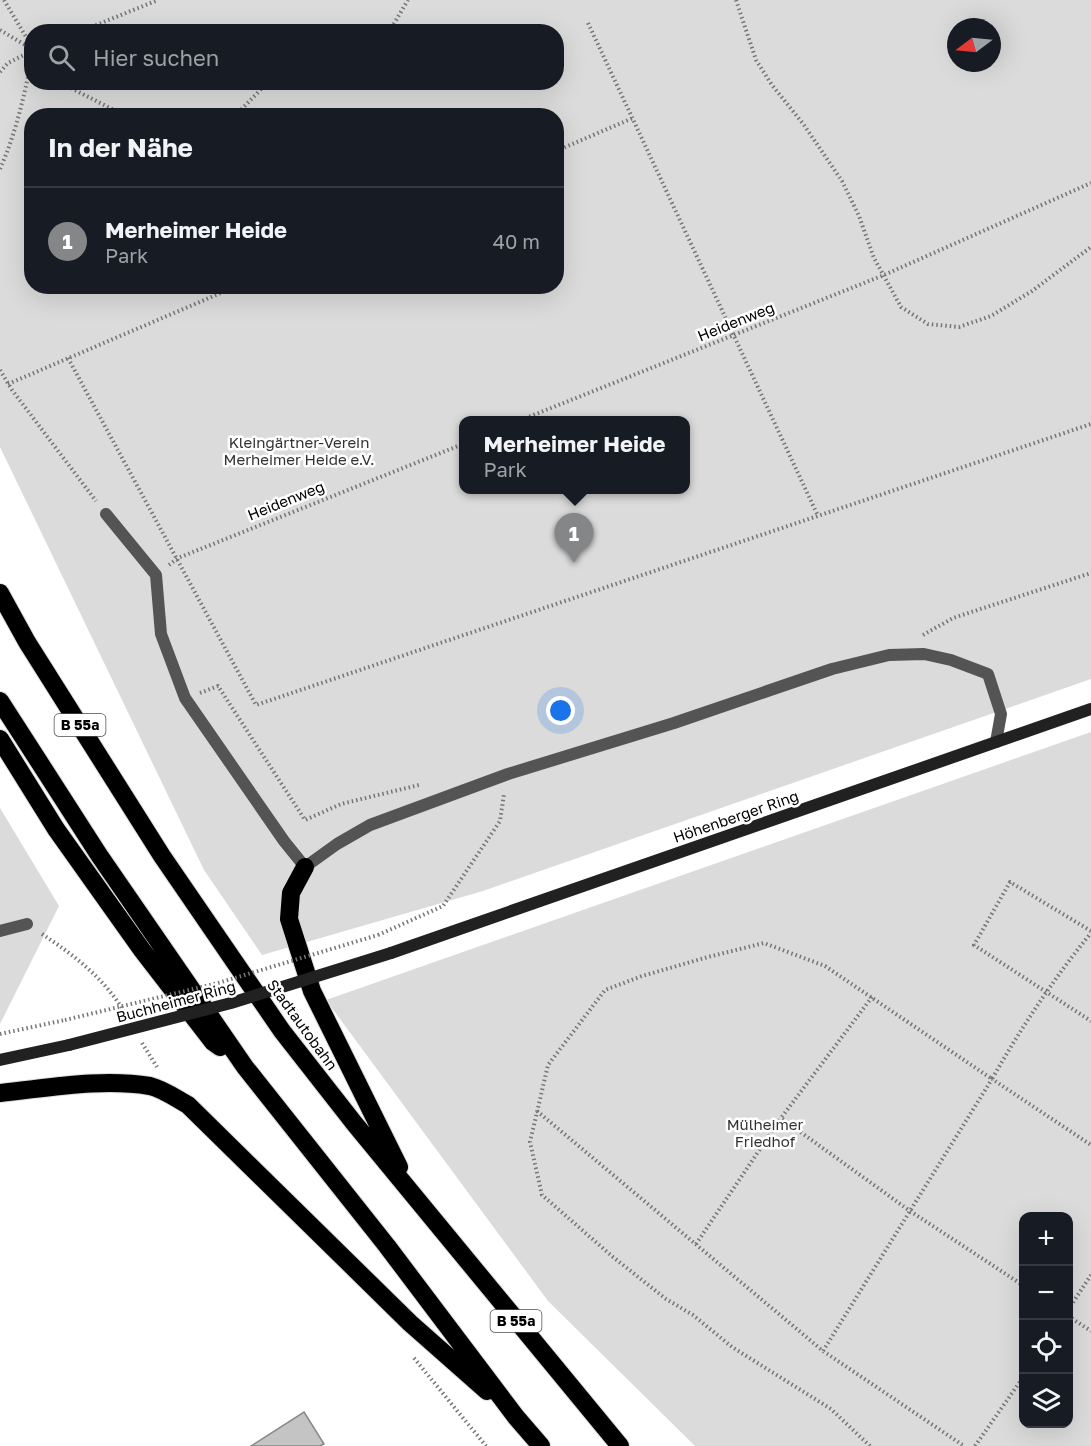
<!DOCTYPE html>
<html lang="de">
<head>
<meta charset="utf-8">
<style>
	body { margin:0; font-family:"Golos Text",sans-serif; background:#20242c; color:#f1f3f6 }
	.controls { position:absolute; right:18px; bottom:18px; display:grid; overflow:hidden; border-radius:12px; box-shadow:0 6px 24px #0002 }
	.controls button { width:54px; height:54px; display:grid; place-items:center; padding:0; border:0; border-bottom:2px solid #363941; background:#171b24; color:#f1f3f6; font:30px sans-serif }
	.compass { position:absolute; left:947px; top:18px; width:54px; height:54px; border-radius:50%; background:#171b24; box-shadow:0 6px 24px #0002; rotate:254deg }
	.you { position:absolute; left:561px; top:711px; width:21px; height:21px; margin:-15px; border:4px solid #fff; border-radius:50%; background:#1a73e8; box-shadow:0 0 0 9px #1a73e833 }
	.badge { display:grid; place-items:center; width:39px; height:39px; border-radius:50%; background:#858687; color:#fff; font-size:20px; font-weight:700 }
	.pin { position:absolute; translate:-50% -50px; filter:drop-shadow(0 2px 3px #0008) }
	.pin::after { content:''; position:absolute; top:32px; width:21px; height:18px; background:inherit; clip-path:polygon(0 0,100% 0,50% 100%) }
	.popup { position:absolute; left:459px; top:416px; width:231px; height:78px; box-sizing:border-box; display:grid; place-content:center; border-radius:12px; background:#171b24; filter:drop-shadow(0 2px 4px #0005); font-size:20px; white-space:nowrap; color:#9ea1a6 }
	.popup b { font-size:22px; color:#f1f3f6 }
	.popup::after { content:''; position:absolute; left:50%; top:100%; margin-left:-12px; border:12px solid transparent; border-top-color:#171b24 }
	.list { margin:0; padding:0; list-style:none }
	h2 { display:flex; justify-content:space-between; align-items:center; height:78px; margin:0; padding:0 24px; font-size:26px }
	h2 small { font-size:20px; font-weight:400; color:#9ea1a6 }
	.list li { display:grid; grid-template-columns:39px 1fr auto; gap:18px; align-items:center; box-sizing:border-box; height:108px; padding:0 24px; border-top:2px solid #363941 }
	.list b { display:block; font-size:22px; white-space:nowrap }
	.list p { margin:0; font-size:20px; white-space:nowrap; color:#9ea1a6 }
	.list em { font-size:20px; font-style:normal; color:#9ea1a6 }
	.icon { flex:none; width:33px; height:33px; fill:none; stroke:currentColor; stroke-width:2; stroke-linecap:round; stroke-linejoin:round }
	.map { position:relative; flex:none; width:1091px; height:1446px; overflow:hidden }
	.search { position:absolute; background:#171b24; box-shadow:0 6px 24px #0002; left:24px; top:24px; width:540px; height:66px; display:flex; align-items:center; gap:15px; box-sizing:border-box; padding:0 21px; border-radius:24px; color:#9ea1a6; font-size:22px }
	.panel { position:absolute; background:#171b24; box-shadow:0 6px 24px #0002; left:24px; top:108px; width:540px; height:186px; border-radius:24px }
	.map>svg:first-child { display:block }
	.green { fill:#dbdbdb; fill-rule:evenodd }
	.building { fill:#c4c4c4; stroke:#898989; stroke-width:1.5 }
	.lines { fill:none; stroke-linecap:round; stroke-linejoin:round }
	.highway-casing { stroke:#dbdbdb; stroke-width:20 }
	.path { stroke:#767676; stroke-width:4; stroke-dasharray:1.5 3; stroke-linecap:butt }
	.lane { stroke:#545454; stroke-width:12 }
	.street { stroke:#545454; stroke-width:12 }
	.secondary { stroke:#212121; stroke-width:12 }
	.highway { stroke:#000; stroke-width:18 }
	.path-bridge { stroke:#767676; stroke-width:4; stroke-dasharray:1.5 3; stroke-linecap:butt }
	.secondary-bridge { stroke:#212121; stroke-width:12 }
	.labels { text-anchor:middle; stroke-width:5; stroke-linejoin:round; paint-order:stroke }
	.shield { fill:#fff; stroke:#4c4c4c; stroke-width:1.5 }
	.shield-label { font-size:14px; font-weight:bold; fill:#000 }
	.street-label { font-size:15px; fill:#000; stroke:#fff }
	.park-label { font-size:15px; fill:#323232; stroke:#fff }
</style>
</head>
<body>
<div class="map">
<svg width="1091" height="1446" viewBox="0 0 1091 1446">
	<rect width="100%" height="100%" fill="#fff"/>
	<path class="green" d="M0,0H1091V679L483,891L262,955L204,870L0,447ZM956,27H992V63H956ZM32,32H556V82H32ZM32,116H556V286H32ZM463,420H685V490H463Z
		M1091,732V1446H695L548,1301L326,1000ZM1024,1216H1068V1424H1024Z
		M0,808L59,906L0,1024Z"/>
	<path class="building" d="M304,1412L324,1444L320,1446H251Z"/>
	<g class="lines">
		<defs>
			<path id="highway" d="M0,593L27,642L162,856L282,1031L354,1123L620,1446
				M0,701L99,855L245,1067L387,1246L516,1417L541,1446
				M0,739L56,829L142,950L213,1042L220,1047
				M305,867L291,893L289,919L312,991L399,1167
				M0,1093C49,1088 101,1078 150,1086C163,1089 177,1099 188,1105L410,1323L487,1391"/>
		</defs>
		<use href="#highway" class="highway-casing"/>
		<path class="path" d="M4,0L32,47
			M736,0L756,60L772,85L804,125L842,181L859,216L874,258L901,307L928,324L959,327L991,316L1032,291L1091,247
			M588,23L818,516
			M0,30L32,49
			M79,32L158,0
			M389,32L408,0
			M0,72L8,63L32,51
			M59,82L114,110L121,116
			M235,116L268,82
			M556,151L633,118
			M0,169C16,133 24,96 32,58
			M68,358L256,705L1091,424
			M0,370L12,390L96,501
			M8,384L237,286
			M521,420L884,275L1091,183
			M169,565L178,558L463,444
			M923,635L953,618L1091,573
			M200,693L218,686L305,820L341,804L419,785
			M1091,931L1010,882L974,945L1091,1021
			M42,934C75,956 104,978 125,1013
			M378,935L443,906L500,821L504,794
			M872,997L781,1118L910,1211L1024,1286
			M0,1034L65,1020
			M142,1043L157,1067
			M537,1111L823,1351L964,1446
			M696,1244L781,1118
			M1068,1310L1091,1275
			M1068,1316L1091,1331
			M823,1351L992,1079L1091,1145
			M414,1358L486,1446
			M870,1446L831,1409L732,1347L693,1315L666,1299L613,1257L542,1195L530,1142L548,1065L605,990L642,976L708,957L764,943L825,966L992,1079C1021,1028 1054,978 1091,933
			M975,1446L1024,1376"/>
		<path class="lane" d="M106,514L156,575L161,634L185,698L284,841L305,867
			M0,931L27,924"/>
		<path class="street" d="M305,867L337,844L370,825L508,774L674,723L832,669L889,655L924,654L951,660L988,674L1001,714L996,742"/>
		<path class="secondary" d="M391,953L1091,709
			M0,1060L69,1045"/>
		<use href="#highway" class="highway"/>
		<path class="path-bridge" d="M65,1020L218,983L378,935"/>
		<path class="secondary-bridge" d="M69,1045L231,1003L391,953"/>
	</g>
	<g class="labels">
		<g class="shield">
			<rect x="54.5" y="714" width="51" height="22" rx="4.5"/>
			<rect x="490.5" y="1310" width="51" height="22" rx="4.5"/>
		</g>
		<g class="shield-label">
			<text x="80" y="730">B 55a</text>
			<text x="516" y="1326">B 55a</text>
		</g>
		<g class="street-label">
			<text transform="translate(736 322) rotate(-22)" y="5">Heidenweg</text>
			<text transform="translate(286 501) rotate(-22)" y="5">Heidenweg</text>
			<text transform="translate(736 817) rotate(-19)" y="5">Höhenberger Ring</text>
			<text transform="translate(176 1002) rotate(-15)" y="5">Buchheimer Ring</text>
			<text transform="translate(302 1025) rotate(54)" y="5">Stadtautobahn</text>
		</g>
		<g class="park-label">
			<text x="299" y="448">Kleingärtner-Verein<tspan x="299" dy="17">Merheimer Heide e.V.</tspan></text>
			<text x="765" y="1130">Mülheimer<tspan x="765" dy="17">Friedhof</tspan></text>
		</g>
	</g>
</svg>
<div class="controls">
<button>+</button>
<button>−</button>
<button><svg class="icon" aria-label="locate" viewBox="0 0 24 24"><circle cx="12" cy="12" r="6"/><path d="M12 2v4M12 18v4M2 12h4M18 12h4"/></svg></button>
<button><svg class="icon" aria-label="layers" viewBox="0 0 24 24"><path d="M12 4l9 5-9 5-9-5zM3 14l9 5 9-5"/></svg></button>
</div>
<svg class="compass" viewBox="-18 -18 36 36"><path d="M0-13l5 13h-10z" fill="#e53935"/><path d="M0 13l5-13h-10z" fill="#9ea1a6"/></svg>
<div class="you"></div>
<div class="pin badge" style="left:574px;top:563px">1</div>
<div class="popup"><b>Merheimer Heide</b>Park</div>
<div class="search"><svg class="icon" aria-label="search" viewBox="0 0 24 24"><circle cx="10" cy="10" r="6"/><path d="M15 15l6 6"/></svg>Hier suchen</div>
<section class="panel">
<h2>In der Nähe<small></small></h2>
<ul class="list">
<li><span class="badge">1</span><div><b>Merheimer Heide</b><p>Park</p></div><em>40 m</em></li>
</ul>
</section>
</div>
</body>
</html>
